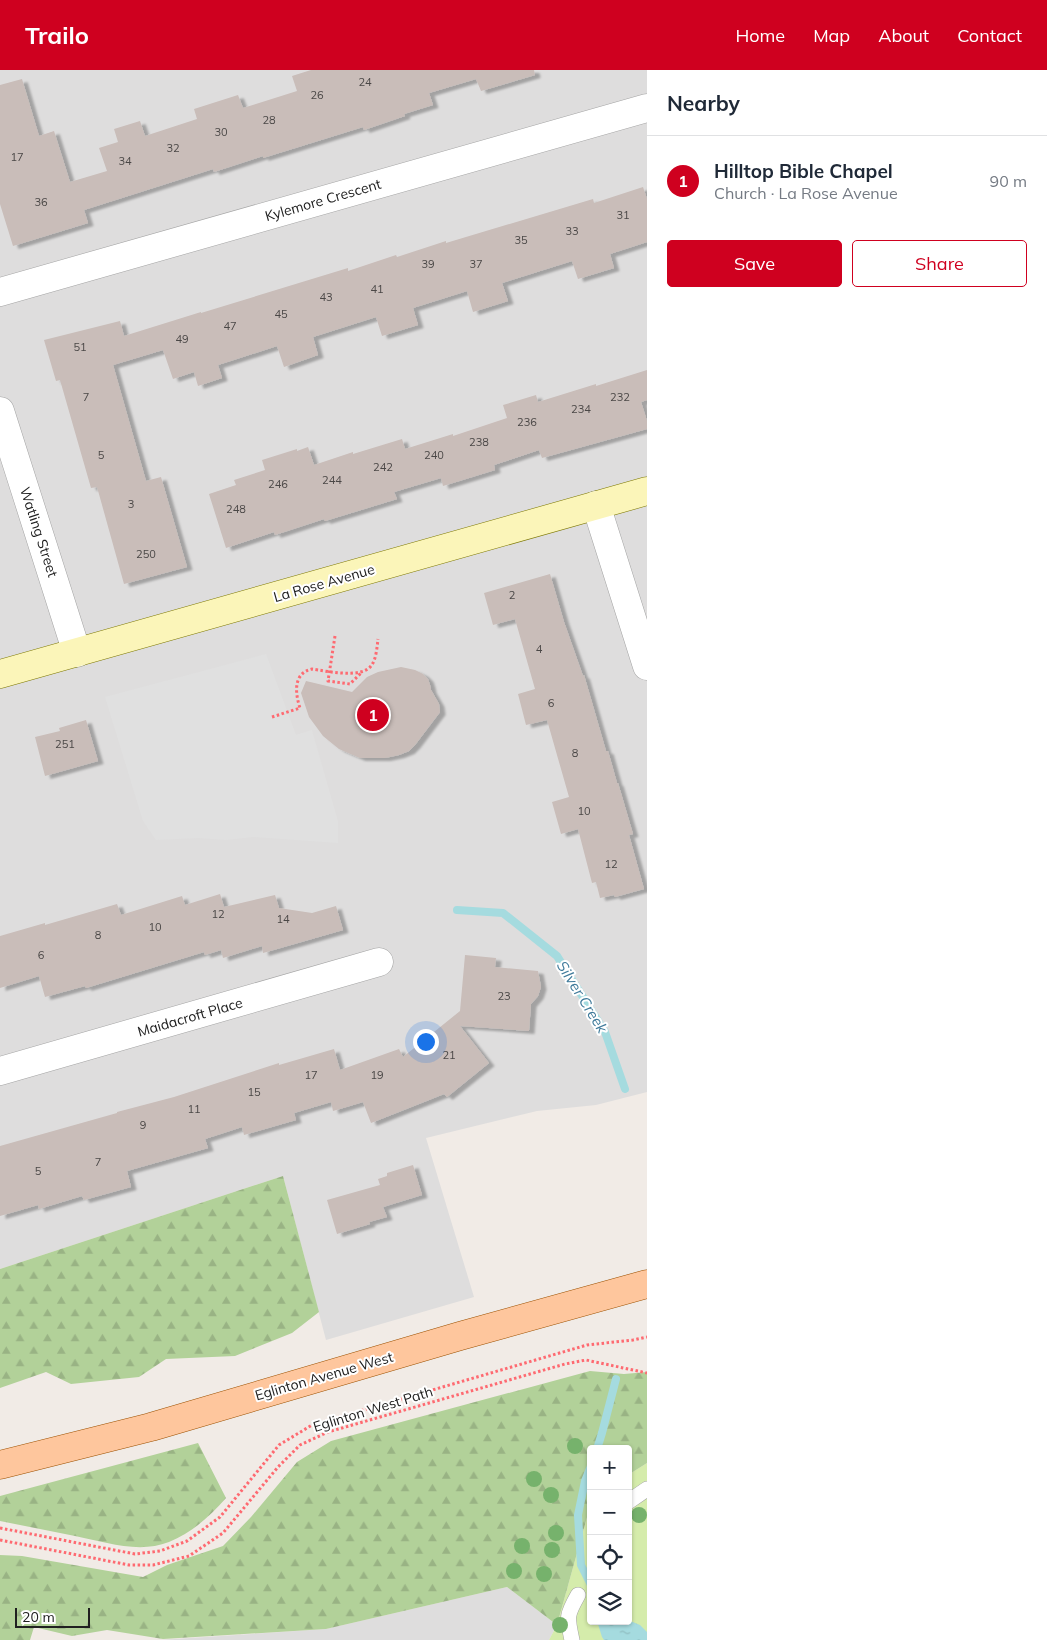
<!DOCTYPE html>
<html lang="en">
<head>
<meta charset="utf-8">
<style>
	body { margin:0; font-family:Mulish,sans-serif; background:#f2f2f3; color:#1f2937 }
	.controls { position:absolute; right:15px; bottom:15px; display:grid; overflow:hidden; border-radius:5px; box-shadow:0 1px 4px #0004 }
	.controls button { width:45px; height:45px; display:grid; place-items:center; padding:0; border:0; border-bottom:1px solid #e0e1e3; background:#fff; color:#1f2937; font:25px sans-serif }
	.scale { position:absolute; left:15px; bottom:12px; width:75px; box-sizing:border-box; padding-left:5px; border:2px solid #202020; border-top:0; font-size:14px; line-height:18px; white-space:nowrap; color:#202020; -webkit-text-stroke:4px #fff; paint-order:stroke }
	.you { position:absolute; left:425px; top:971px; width:18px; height:18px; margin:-12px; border:4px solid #fff; border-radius:50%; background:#1a73e8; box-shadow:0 0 0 8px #1a73e833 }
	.badge { display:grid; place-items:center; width:32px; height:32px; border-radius:50%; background:#cf001f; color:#fff; font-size:16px; font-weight:700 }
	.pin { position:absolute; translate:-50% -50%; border:2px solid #fff; box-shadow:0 1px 5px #0006 }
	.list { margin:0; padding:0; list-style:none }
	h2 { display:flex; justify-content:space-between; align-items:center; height:65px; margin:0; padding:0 20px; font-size:21px }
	h2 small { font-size:16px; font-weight:400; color:#747a83 }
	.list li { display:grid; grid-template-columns:32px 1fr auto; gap:15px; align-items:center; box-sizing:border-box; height:90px; padding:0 20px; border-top:1px solid #e0e1e3 }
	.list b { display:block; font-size:19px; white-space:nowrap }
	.list p { margin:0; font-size:16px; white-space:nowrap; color:#747a83 }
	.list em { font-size:16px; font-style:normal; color:#747a83 }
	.actions { display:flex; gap:10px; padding:15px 20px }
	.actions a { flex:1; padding:11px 0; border:1px solid #cf001f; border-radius:5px; text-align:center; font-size:18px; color:#cf001f }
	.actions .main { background:#cf001f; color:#fff }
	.icon { flex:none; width:28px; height:28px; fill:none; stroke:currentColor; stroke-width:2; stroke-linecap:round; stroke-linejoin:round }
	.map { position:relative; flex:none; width:647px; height:1570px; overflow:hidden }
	header { display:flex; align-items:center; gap:30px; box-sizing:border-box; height:70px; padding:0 25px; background:#cf001f; color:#fff }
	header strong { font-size:24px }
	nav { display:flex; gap:28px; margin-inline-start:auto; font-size:18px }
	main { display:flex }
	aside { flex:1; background:#fff }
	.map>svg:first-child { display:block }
	.residential { fill:#dedddd }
	.grass { fill:#d5ecab }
	.forest { fill:url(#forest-firs) }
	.parking { fill:#e0e0e0 }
	.water { fill:url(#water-ripples) }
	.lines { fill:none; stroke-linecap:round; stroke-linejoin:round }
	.stream { stroke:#a5dbdf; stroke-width:8 }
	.building { fill:#c9bdb9; filter:url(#shadow) }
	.lane-casing { stroke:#a4a4a4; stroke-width:16 }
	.street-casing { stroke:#a4a4a4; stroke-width:29 }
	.secondary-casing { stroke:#7c7702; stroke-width:29 }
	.primary-casing { stroke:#9b5000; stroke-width:29 }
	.path { stroke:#fe6a71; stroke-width:3; stroke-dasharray:2.5 2.5; stroke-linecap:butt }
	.lane { stroke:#fff; stroke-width:15 }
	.street { stroke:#fff; stroke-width:28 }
	.secondary { stroke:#fbf5b9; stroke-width:28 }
	.primary { stroke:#fec69d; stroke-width:28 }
	.tree { fill:#76b26c }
	.labels { text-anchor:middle; stroke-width:4; stroke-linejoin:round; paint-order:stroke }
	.number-label { font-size:11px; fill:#4a4746 }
	.street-label { font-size:14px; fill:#202020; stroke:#fff }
	.water-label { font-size:15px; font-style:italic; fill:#407b9b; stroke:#fff }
</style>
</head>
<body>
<header>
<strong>Trailo</strong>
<nav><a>Home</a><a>Map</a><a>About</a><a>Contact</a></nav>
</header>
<main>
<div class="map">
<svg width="647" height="1570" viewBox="0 0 647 1570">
	<defs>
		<pattern id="forest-firs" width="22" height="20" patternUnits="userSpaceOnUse" patternTransform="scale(1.25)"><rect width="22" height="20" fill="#b2d199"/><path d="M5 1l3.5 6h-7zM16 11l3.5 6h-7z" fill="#99b384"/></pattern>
		<pattern id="water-ripples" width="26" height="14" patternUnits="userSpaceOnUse" patternTransform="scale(1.25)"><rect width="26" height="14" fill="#a5dbdf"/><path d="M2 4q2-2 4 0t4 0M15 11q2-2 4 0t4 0" fill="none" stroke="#8ebcbf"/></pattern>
		<filter id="shadow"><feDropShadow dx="5.5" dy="3" stdDeviation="1" flood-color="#0004"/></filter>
	</defs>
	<rect width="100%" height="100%" fill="#f1ebe6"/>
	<path class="residential" d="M0,0H647V1022L596,1035L537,1041L426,1068L474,1227L326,1270L283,1106L0,1199Z
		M507,1517L557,1555L549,1570H160L326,1559Z"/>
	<path class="grass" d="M647,1393V1570H549L557,1555L591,1433V1551H628V1405Z"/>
	<path class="forest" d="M283,1106L319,1242L292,1263L235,1286L166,1289L139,1307L71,1314L46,1302L0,1318V1199Z
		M590,1301L624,1304L647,1302V1393L628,1405V1379H591V1433L557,1555L507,1517L326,1559L163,1569L107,1560L72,1566L34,1557L30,1570H0V1485L22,1486L143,1507L167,1495L223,1476L251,1447L297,1392L331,1371Z
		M198,1373L226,1428C210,1446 192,1463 169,1472C139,1484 105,1472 75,1466C50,1461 25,1456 0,1451V1426Z"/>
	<path class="parking" d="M266,584L296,665L312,660L338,751V773L253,767L226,770L198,768L156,770L143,751L105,627Z"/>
	<path class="water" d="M628,1550L640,1555L647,1562V1570H604L602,1567L597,1551H628Z"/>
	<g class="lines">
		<path class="stream" d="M457,840L503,843L557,886L605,962L625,1019
			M597,1379L602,1363L616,1309
			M591,1396L585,1411L578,1445L581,1495L591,1515"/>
	</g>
	<path class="building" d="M311,0H534L535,5L481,21L476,9L429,23L433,35L404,44L405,46L364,60L363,57L263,88V86L214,102L213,99L84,140L88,153L13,176L0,134V15L22,9L39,66L54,61L70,112L107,101L99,78L118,72L114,59L140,51L145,66L197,49L194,39L238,25L243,38L297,21L292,6Z
		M643,117L647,129V172L610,184L614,198L578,209L572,191L502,213L508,231L473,242L467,221L413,238L418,255L382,266L376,247L313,267L318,285L284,297L277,276L218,295L222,308L198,316L194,302L173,309L163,280L113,295L146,411L161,407L187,497L124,514L97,417L91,418L60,310L56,311L44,270L120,251L124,266L201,242V243L348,198V201L396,185L397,187L446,171V173L593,129L594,133Z
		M647,300V330L641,332L647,351V359L542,388L539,380L494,395L495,400L443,416L441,408L394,422L397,429L325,451L324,449L275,465L274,462L226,478L209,424L236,415L234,410L265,400L262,390L297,379V381L308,377L314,395L353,382V384L402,369L405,379L453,364V366L507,348L503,335L536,325L538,332L596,314V316Z
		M550,504L564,552L583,606L584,605L606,681H608L617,713H618L633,764L629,765L644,819L615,827L614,825L600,828L596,812L592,813L578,759L561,764L552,732L569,727L547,650L526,655L518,624L535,619L515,549L493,555L484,523Z
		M401,597L415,600L423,604L428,609L430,615L431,620L439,634L440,642L415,675L409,681L399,685L385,688H360L339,679L323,666L309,647L301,623L306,611L352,622L367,607L378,602Z
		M86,650L98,691L45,706L35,667L60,661L59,658Z
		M220,824L224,837L275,825L279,838L312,843L336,836L343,860L263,883L262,876L223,888L221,880L205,885L204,882L86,918L85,916L45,927L39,906L0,918V866L45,853V855L117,834L121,845L182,826L185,835Z
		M465,885L496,888L495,897L538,901L541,917L538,926L531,934L529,961L460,956L489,993L447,1027L444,1024L371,1053L363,1032L333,1041L331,1032L294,1043L296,1050L244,1065L242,1057L205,1069L208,1078L127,1101L131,1117L84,1130L82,1126L39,1139L38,1135L0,1146V1076L117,1043V1042L174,1027L279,993V995L334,979L340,1000L399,979L403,987L460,941Z
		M413,1095L422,1125L383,1137L387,1147L369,1152L370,1154L337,1164L327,1130L380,1115L378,1109L387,1106V1103Z"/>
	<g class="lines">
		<defs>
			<path id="lane" d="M628,1432L647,1419
				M572,1570C567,1547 566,1546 578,1525"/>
			<path id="street" d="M0,222L647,38
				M0,341L77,583
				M596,435L647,596
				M0,1001L379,892"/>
			<path id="secondary" d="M0,604L647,421"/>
			<path id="primary" d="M0,1395L151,1357L460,1266L647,1214"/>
		</defs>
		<use href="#lane" class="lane-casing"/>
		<use href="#street" class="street-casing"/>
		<use href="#secondary" class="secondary-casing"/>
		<use href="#primary" class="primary-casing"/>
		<path class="path" d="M335,566L328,611L350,614L362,602
			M272,647L300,638C295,623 293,603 312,599C326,601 361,609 371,596C376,590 377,578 378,569
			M0,1458L135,1484L160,1481L187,1471L220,1447L279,1375L312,1355L587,1275L633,1270L647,1267
			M0,1470L129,1495H153L189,1486L223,1463L278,1397L300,1375L328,1362L565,1294L586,1290L647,1303"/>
		<use href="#lane" class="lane"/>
		<use href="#street" class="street"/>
		<use href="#secondary" class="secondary"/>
		<use href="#primary" class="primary"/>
	</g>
	<g class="tree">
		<circle cx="575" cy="1376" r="8"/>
		<circle cx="534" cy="1409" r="8"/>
		<circle cx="551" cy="1425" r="8"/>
		<circle cx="639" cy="1445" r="8"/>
		<circle cx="556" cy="1463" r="8"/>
		<circle cx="522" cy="1476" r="8"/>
		<circle cx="552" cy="1480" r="8"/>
		<circle cx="514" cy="1501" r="8"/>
		<circle cx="544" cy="1504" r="8"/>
		<circle cx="560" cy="1555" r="8"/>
	</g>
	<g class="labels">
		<g class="number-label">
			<text x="365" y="16">24</text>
			<text x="317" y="29">26</text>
			<text x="269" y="54">28</text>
			<text x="221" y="66">30</text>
			<text x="173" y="82">32</text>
			<text x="17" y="91">17</text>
			<text x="125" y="95">34</text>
			<text x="41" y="136">36</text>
			<text x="623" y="149">31</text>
			<text x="572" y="165">33</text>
			<text x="521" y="174">35</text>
			<text x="428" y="198">39</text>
			<text x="476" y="198">37</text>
			<text x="377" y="223">41</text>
			<text x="326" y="231">43</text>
			<text x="281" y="248">45</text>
			<text x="230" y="260">47</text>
			<text x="182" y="273">49</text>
			<text x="80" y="281">51</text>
			<text x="86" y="331">7</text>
			<text x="620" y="331">232</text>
			<text x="581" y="343">234</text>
			<text x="527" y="356">236</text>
			<text x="479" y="376">238</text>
			<text x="101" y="389">5</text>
			<text x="434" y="389">240</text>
			<text x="383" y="401">242</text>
			<text x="332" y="414">244</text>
			<text x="278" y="418">246</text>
			<text x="131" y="438">3</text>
			<text x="236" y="443">248</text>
			<text x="146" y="488">250</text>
			<text x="512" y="529">2</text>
			<text x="539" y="583">4</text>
			<text x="551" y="637">6</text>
			<text x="65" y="678">251</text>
			<text x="575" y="687">8</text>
			<text x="584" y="745">10</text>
			<text x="611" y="798">12</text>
			<text x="218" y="848">12</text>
			<text x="283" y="853">14</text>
			<text x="155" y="861">10</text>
			<text x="98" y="869">8</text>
			<text x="41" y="889">6</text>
			<text x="504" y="930">23</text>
			<text x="449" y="989">21</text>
			<text x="311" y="1009">17</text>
			<text x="377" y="1009">19</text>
			<text x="254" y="1026">15</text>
			<text x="194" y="1043">11</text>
			<text x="143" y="1059">9</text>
			<text x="98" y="1096">7</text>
			<text x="38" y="1105">5</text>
		</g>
		<g class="street-label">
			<text transform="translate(323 130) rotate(-16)" y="5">Kylemore Crescent</text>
			<text transform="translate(39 462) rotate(72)" y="5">Watling Street</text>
			<text transform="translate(324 513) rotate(-16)" y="5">La Rose Avenue</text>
			<text transform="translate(190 947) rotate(-16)" y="5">Maidacroft Place</text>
			<text transform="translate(324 1306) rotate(-16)" y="5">Eglinton Avenue West</text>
			<text transform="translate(373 1339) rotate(-17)" y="5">Eglinton West Path</text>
		</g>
		<g class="water-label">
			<text transform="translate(582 927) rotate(58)" y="5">Silver Creek</text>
		</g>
	</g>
</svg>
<div class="controls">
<button>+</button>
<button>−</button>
<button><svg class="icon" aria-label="locate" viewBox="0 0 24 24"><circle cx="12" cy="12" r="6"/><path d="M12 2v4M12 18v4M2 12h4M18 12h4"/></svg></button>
<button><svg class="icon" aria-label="layers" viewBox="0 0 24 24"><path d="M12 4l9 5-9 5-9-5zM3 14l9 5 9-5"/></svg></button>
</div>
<div class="scale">20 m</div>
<div class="you"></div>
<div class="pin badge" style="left:373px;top:645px">1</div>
</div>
<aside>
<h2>Nearby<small></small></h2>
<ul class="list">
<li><span class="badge">1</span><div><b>Hilltop Bible Chapel</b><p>Church · La Rose Avenue</p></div><em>90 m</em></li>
</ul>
<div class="actions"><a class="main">Save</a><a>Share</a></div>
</aside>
</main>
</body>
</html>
